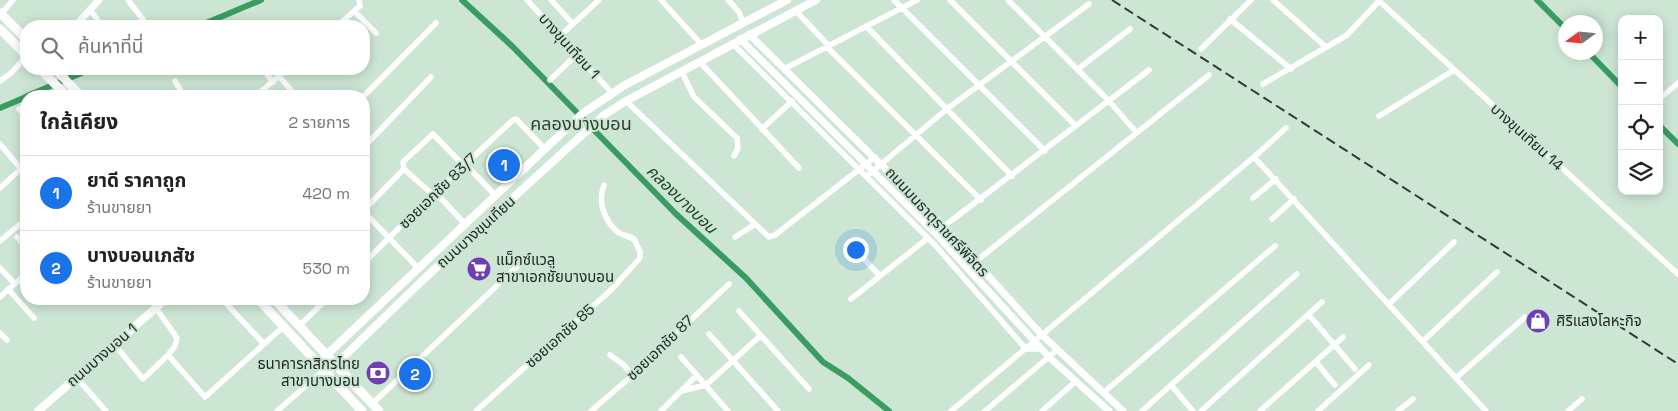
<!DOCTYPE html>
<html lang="th">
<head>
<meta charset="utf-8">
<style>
	body { margin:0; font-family:"Space Grotesk","Noto Sans Thai",sans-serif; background:#f6f6f6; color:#222 }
	.controls { position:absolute; right:15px; top:15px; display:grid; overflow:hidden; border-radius:10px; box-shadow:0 2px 12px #0003 }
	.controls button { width:45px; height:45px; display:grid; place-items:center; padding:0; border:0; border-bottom:1px solid #e0e0e0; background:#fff; color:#222; font:25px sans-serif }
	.compass { position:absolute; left:1558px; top:15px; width:45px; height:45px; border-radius:50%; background:#fff; box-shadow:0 2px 12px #0003; rotate:255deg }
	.you { position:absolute; left:855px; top:249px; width:18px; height:18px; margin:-12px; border:4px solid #fff; border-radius:50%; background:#1a73e8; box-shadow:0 0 0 8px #1a73e833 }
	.badge { display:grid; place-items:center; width:32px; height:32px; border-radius:50%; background:#1a73e8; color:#fff; font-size:16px; font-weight:700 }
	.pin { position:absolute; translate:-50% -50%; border:2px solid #fff; box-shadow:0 1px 5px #0006 }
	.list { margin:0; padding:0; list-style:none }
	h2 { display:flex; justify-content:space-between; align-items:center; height:65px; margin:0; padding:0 20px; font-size:21px }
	h2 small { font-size:16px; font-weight:400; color:#767676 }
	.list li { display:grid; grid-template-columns:32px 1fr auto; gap:15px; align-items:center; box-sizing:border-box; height:75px; padding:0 20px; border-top:1px solid #e0e0e0 }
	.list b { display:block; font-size:19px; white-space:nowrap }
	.list p { margin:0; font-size:16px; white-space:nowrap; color:#767676 }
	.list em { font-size:16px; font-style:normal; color:#767676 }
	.icon { flex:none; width:28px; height:28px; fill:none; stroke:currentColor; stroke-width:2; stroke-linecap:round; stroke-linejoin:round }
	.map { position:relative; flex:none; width:1678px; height:411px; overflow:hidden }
	.search { position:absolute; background:#fff; box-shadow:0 2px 12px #0003; left:20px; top:20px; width:350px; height:55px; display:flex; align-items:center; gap:12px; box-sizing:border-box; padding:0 18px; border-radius:20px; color:#767676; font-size:19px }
	.panel { position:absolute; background:#fff; box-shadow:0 2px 12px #0003; left:20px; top:90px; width:350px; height:215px; border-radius:20px }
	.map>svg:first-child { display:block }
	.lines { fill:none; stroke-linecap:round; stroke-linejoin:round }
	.canal { stroke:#399c61; stroke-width:6 }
	.minor { stroke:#fff; stroke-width:5.5 }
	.tertiary { stroke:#fff; stroke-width:7 }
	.secondary { stroke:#fff; stroke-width:8 }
	.primary { stroke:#fff; stroke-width:9 }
	.rail { stroke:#2f3a32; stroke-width:2; stroke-dasharray:10 5; stroke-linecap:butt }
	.labels { text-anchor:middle; stroke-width:4; stroke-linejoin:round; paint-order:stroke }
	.street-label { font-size:15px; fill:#1c251e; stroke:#cde6d4 }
	.poi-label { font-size:15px; fill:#1c251e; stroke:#cde6d4; text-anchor:start }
	.water-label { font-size:16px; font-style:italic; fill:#1a4229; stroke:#cde6d4 }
	.quarter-label { font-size:18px; fill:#2c4032; stroke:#cde6d4 }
</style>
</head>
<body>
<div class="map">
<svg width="1678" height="411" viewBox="0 0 1678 411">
	<rect width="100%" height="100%" fill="#cde6d4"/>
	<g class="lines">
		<path class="canal" d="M462,0L512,46L676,214L746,278L823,362L848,378L889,411
			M1537,0L1566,29
			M199,26L261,0
			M1588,52L1622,87
			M27,96L91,69
			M0,108L26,97
			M1659,125L1678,144"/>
		<path class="minor" d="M128,0L148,26
			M527,0L612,93
			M551,0L573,24
			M661,0L701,44
			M728,0L739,12L743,22
			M894,0L1045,151
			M950,0L1076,126
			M1008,0L1109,101L1136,132
			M1273,0L1326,47
			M1378,0L1678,274
			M90,10L97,19V26
			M795,10L829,46
			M354,11L376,33
			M1,14L13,0
			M1230,19L1291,69
			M337,26L360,6L359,0
			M866,26L1012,176
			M560,36L599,0
			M732,43L935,245L1026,349H1042
			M827,47L981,200
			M1201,49L1251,0
			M699,61L799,168
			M263,69L273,82
			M784,69L917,0
			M1078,69L1130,29
			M682,72L694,97L737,138L738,148L734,156
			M279,76L296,96
			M550,80L577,54
			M0,81L11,73L26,57
			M175,81L184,96
			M1263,84L1347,35L1379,1
			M256,96L287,69
			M364,96L436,23
			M1659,99L1678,83
			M626,101L769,237L775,235L875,157
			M19,109L26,117
			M1379,116L1454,70
			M762,129L792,101
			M0,144L26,175
			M364,147L431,77
			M1254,157L1286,128
			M465,164L495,195
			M404,169L432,194
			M867,176L948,108L1089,4
			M0,188L26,164
			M435,192L466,225
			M1253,198L1276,179
			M364,210L404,169L403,162L433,134L463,165
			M364,212L419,269
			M1272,219L1294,199
			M935,233L1149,70
			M17,237L26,247
			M735,237L754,225
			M0,241L26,219
			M866,261L880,276
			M975,262L1209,75
			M364,263L435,192L513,120L516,119L544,148
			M0,268L14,283
			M8,289L34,318
			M0,297L26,274
			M222,299L264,344
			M851,299L928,238
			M1389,304L1454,242
			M156,308L177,338L175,346L168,355
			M739,311L809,389
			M1309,315L1355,369
			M299,326L327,299
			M0,333L7,340
			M709,334L778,411
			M1423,341L1497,272
			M114,344L143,379L168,355L205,397L284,326
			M610,355L624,365L632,375
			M681,357L728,411
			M1316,362L1335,385
			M76,377L106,411
			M1456,378L1525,317
			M1171,385L1297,274
			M681,391L697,375
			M1103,393L1275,246
			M372,404L524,260
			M277,411L324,370
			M476,411L612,289L640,258V252L634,239C629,236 624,236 619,233C605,222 597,203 604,185
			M591,411L627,380L729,284
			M661,411L681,391L706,385L760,336
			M951,411L1254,157L1486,411
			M985,411L1057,350
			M1042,411L1075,382
			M1142,411L1171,385L1193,411
			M1201,411L1322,302
			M1260,411L1343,337
			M1318,411L1369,365
			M1398,411L1413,399
			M1568,411L1582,399"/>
		<path class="tertiary" d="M75,26L99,0
			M749,34L944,227L1041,334L1123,411
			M740,39L935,233L1049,357L1109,411"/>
		<path class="secondary" d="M318,363L583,113L625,85L787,0
			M327,373L426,277L604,115L626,101L816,0
			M38,411L166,299"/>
		<path class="primary" d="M0,13L26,39
			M0,29L26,55
			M40,69L67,96
			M55,69L81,96
			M258,299L362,411
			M274,299L379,411"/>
		<path class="rail" d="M1112,0L1678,364"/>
	</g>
	<defs>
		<symbol id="supermarket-disc" viewBox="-11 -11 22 22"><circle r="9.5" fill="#703db4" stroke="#cde6d4"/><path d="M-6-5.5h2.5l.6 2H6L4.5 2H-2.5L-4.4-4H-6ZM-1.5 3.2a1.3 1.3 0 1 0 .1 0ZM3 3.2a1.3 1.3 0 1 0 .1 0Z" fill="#fff"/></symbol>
		<symbol id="shop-disc" viewBox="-11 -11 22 22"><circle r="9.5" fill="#703db4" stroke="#cde6d4"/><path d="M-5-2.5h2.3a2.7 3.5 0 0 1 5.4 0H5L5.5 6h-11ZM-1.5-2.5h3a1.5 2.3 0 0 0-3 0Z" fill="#fff"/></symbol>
		<symbol id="bank-disc" viewBox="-11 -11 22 22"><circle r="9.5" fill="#703db4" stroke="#cde6d4"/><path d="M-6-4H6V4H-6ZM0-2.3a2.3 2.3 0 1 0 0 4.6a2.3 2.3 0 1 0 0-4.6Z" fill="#fff"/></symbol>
	</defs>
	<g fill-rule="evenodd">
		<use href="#supermarket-disc" x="465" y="255" width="28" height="28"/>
		<use href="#shop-disc" x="1524" y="307" width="28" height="28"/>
		<use href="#bank-disc" x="364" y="359" width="28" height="28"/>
	</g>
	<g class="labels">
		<g class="street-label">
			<text transform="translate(569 46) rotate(48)" y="5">บางขุนเทียน 1</text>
			<text transform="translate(1527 137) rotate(42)" y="5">บางขุนเทียน 14</text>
			<text transform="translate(438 191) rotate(-44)" y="5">ซอยเอกชัย 83/7</text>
			<text transform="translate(937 222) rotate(47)" y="5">ถนนมนธาตุราชศรีพิจิตร</text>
			<text transform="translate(476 232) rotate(-42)" y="5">ถนนบางขุนเทียน</text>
			<text transform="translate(560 336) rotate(-42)" y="5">ซอยเอกชัย 85</text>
			<text transform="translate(660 348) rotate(-44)" y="5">ซอยเอกชัย 87</text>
			<text transform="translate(102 355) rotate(-41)" y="5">ถนนบางบอน 1</text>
		</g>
		<g class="poi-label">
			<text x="496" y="265">แม็กซ์แวลู<tspan x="496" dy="17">สาขาเอกชัยบางบอน</tspan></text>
			<text x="1556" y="326">ศิริแสงโลหะกิจ</text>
			<text x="360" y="369" text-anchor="end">ธนาคารกสิกรไทย<tspan x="360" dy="17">สาขาบางบอน</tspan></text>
		</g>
		<g class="water-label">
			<text transform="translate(682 199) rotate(44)" y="6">คลองบางบอน</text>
		</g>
		<g class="quarter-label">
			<text x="581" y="130">คลองบางบอน</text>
		</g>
	</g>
</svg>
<div class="controls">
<button>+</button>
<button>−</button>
<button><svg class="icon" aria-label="locate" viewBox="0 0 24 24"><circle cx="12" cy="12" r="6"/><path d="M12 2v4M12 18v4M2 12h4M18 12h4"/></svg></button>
<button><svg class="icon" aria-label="layers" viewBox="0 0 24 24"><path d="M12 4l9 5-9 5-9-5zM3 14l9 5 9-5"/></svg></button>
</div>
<svg class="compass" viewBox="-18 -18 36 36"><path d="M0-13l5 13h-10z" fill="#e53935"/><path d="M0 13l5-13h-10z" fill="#767676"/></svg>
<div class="you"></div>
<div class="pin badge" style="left:504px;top:165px">1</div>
<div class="pin badge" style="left:415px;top:374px">2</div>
<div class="search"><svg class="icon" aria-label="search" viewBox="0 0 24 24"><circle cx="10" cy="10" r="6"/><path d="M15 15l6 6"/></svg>ค้นหาที่นี่</div>
<section class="panel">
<h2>ใกล้เคียง<small>2 รายการ</small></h2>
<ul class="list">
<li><span class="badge">1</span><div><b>ยาดี ราคาถูก</b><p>ร้านขายยา</p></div><em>420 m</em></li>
<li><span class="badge">2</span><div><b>บางบอนเภสัช</b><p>ร้านขายยา</p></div><em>530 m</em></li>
</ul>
</section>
</div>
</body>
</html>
